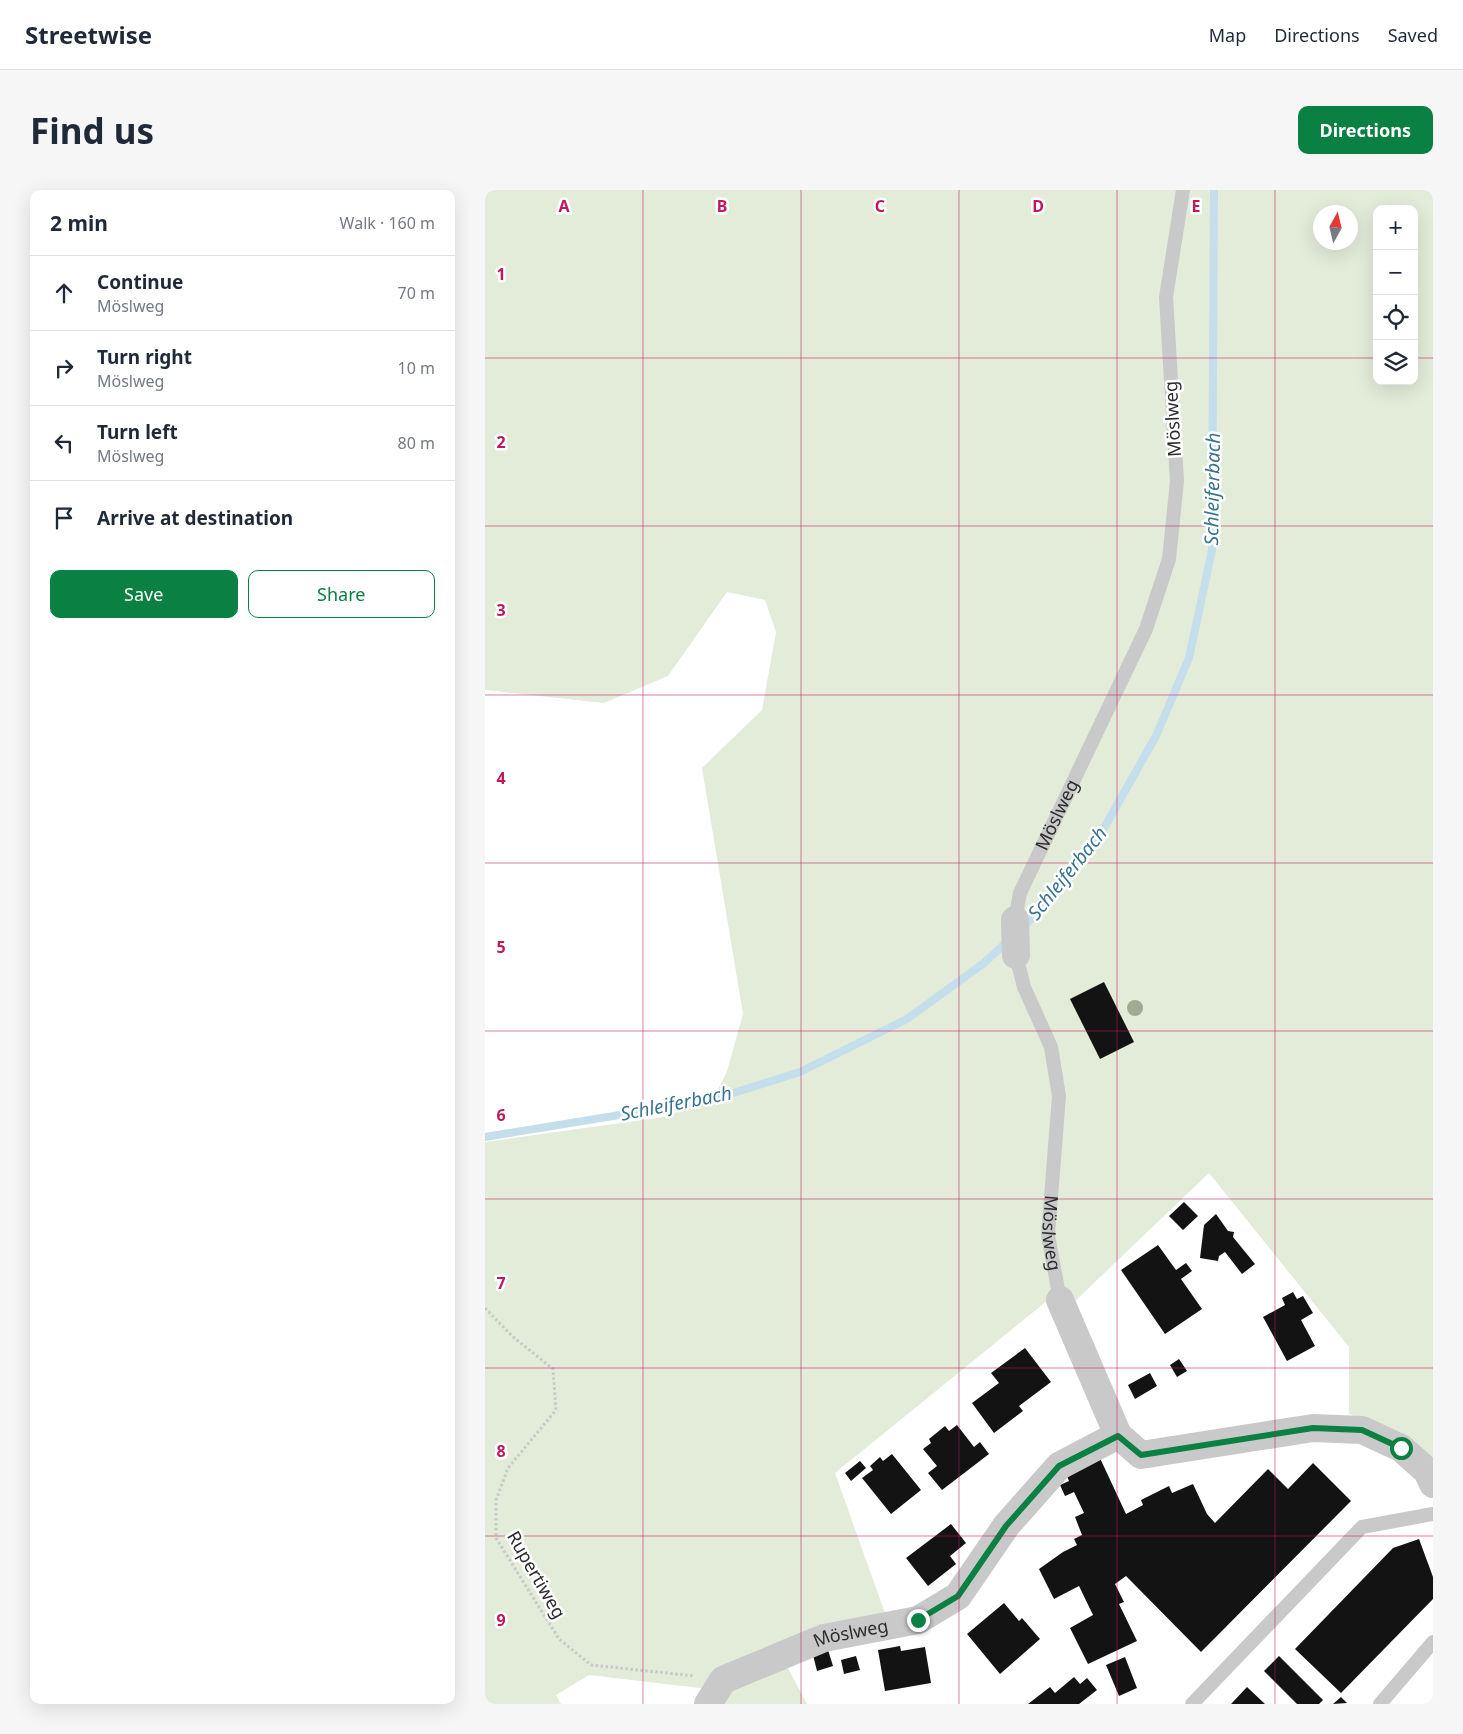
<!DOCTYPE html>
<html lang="en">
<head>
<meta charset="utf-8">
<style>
	body { margin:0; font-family:"Noto Sans",sans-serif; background:#f6f6f7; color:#1f2937 }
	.controls { position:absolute; right:15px; top:15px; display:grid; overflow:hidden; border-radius:10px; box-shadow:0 5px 20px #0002 }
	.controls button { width:45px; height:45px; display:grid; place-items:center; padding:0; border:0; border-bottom:1px solid #e0e1e3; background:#fff; color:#1f2937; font:25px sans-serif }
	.compass { position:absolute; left:828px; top:15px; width:45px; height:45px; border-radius:50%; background:#fff; box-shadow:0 5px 20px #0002; rotate:8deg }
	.stop { position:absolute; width:15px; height:15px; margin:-11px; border:4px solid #0b8043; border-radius:50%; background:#fff }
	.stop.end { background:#0b8043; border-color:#fff; box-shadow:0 1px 5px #0008 }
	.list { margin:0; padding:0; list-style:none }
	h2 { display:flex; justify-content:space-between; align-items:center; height:65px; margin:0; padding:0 20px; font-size:21px }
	h2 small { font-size:16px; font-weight:400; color:#747a83 }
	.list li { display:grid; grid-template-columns:32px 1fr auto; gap:15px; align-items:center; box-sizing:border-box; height:75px; padding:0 20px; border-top:1px solid #e0e1e3 }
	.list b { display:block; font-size:19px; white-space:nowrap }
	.list p { margin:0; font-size:16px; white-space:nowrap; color:#747a83 }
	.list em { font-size:16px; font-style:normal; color:#747a83 }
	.actions { display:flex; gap:10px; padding:15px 20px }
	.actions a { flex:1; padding:11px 0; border:1px solid #0b8043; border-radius:10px; text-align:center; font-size:18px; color:#0b8043 }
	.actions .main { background:#0b8043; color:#fff }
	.icon { flex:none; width:28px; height:28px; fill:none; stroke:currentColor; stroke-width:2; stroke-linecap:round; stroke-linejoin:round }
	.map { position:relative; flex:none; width:948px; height:1514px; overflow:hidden; border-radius:10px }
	header { display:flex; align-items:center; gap:30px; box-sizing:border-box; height:70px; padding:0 25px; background:#fff; border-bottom:1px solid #e0e1e3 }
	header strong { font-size:24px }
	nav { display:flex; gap:28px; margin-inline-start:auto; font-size:18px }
	.intro { display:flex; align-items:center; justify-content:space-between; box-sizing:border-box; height:120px; padding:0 30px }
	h1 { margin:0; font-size:35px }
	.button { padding:12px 22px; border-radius:10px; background:#0b8043; color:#fff; font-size:18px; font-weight:700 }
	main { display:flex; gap:30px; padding:0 30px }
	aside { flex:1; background:#fff; border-radius:10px; box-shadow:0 5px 20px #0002 }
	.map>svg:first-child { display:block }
	.green { fill:#e3ebd9; fill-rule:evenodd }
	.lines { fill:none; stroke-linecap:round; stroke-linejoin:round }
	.stream { stroke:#c4deec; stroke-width:8 }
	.building { fill:#131313 }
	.path { stroke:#c9c9c9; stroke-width:3; stroke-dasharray:2.5 2.5; stroke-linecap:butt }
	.lane { stroke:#c9c9c9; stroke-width:14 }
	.street { stroke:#c9c9c9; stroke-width:28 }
	.tree { fill:#a0ac92 }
	.route { stroke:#0b8043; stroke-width:6 }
	.grid { fill:none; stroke:#c2185b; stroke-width:1; stroke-opacity:0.55 }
	.labels { text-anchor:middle; stroke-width:5; stroke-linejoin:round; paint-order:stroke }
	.street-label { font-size:18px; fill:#2c2c2c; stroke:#fff }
	.water-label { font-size:19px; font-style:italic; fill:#387391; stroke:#fff }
	.grid-label { font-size:16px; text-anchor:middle; font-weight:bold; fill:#c2185b; stroke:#fff; stroke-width:5; stroke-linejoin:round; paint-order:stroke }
</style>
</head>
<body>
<header>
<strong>Streetwise</strong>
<nav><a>Map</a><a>Directions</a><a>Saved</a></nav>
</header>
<div class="intro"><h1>Find us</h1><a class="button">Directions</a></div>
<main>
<aside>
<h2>2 min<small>Walk · 160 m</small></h2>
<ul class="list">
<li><svg class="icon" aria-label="ahead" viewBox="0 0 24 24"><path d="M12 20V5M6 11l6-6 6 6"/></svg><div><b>Continue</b><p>Möslweg</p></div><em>70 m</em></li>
<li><svg class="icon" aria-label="right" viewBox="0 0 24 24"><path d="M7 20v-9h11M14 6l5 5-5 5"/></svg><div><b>Turn right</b><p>Möslweg</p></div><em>10 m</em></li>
<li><svg class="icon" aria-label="left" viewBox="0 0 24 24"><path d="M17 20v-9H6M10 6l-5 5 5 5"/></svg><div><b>Turn left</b><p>Möslweg</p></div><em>80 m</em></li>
<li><svg class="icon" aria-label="arrive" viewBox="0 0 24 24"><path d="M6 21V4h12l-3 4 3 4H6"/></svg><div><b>Arrive at destination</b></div></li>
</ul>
<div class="actions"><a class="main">Save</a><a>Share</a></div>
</aside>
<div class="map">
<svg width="948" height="1514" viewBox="0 0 948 1514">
	<rect width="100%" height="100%" fill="#fff"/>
	<path class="green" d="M0,0H948V1277L915,1242L864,1224V1157L724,983L589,1112L568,1106L350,1283L401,1426L299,1471L322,1514H222L223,1499L104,1485L71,1505L76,1514H0V952L179,927L229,908L242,881L258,824L217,578L277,520L291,442L280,410L242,402L183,486L119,513L0,500ZM892,19H929V191H892ZM836,22H866V52H836Z"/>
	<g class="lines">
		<path class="stream" d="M537,738L550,725L610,654L671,546L704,468L727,360L729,0
			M0,947L226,910L315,882L422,829L499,773L525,749"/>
	</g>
	<path class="building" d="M619,792L649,852L615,869L585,809Z
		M699,1012L713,1026L698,1040L684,1026Z
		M731,1024L743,1041L749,1042L748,1047L770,1074L757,1084L740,1062L734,1066L733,1071L715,1068L719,1035Z
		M673,1055L691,1080L701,1073L707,1081L696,1089L717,1119L680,1144L636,1080Z
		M808,1102L812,1109L818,1106L828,1123L816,1130L830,1156L802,1171L778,1127L800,1115L797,1108Z
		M540,1158L566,1192L534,1216L538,1221L509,1243L487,1213L514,1193L506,1183Z
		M694,1169L702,1181L692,1187L685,1175Z
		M665,1183L672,1196L650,1209L643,1195Z
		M472,1235L489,1257L495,1252L504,1264L457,1300L443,1283L452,1276L438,1259L446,1253L444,1249L460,1236L464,1241Z
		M407,1264L436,1300L406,1324L377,1288L388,1280L385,1276L395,1267L398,1271Z
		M614,1266L641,1324L658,1315L656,1310L684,1296L687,1303L708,1294L722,1324L730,1333L783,1279L803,1299L828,1273L866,1311L716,1462L641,1386L630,1394L639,1412L634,1414L652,1451L603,1474L585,1438L608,1425L594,1396L569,1409L554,1379L578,1362L592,1355L589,1349L597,1345L590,1327L599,1323L589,1302L580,1306L575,1295L584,1291L580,1282Z
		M375,1271L381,1278L366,1291L360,1283Z
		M466,1334L481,1353L465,1366L471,1374L443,1396L421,1368Z
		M934,1349L948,1387V1409L856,1503L810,1459L908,1358Z
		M519,1413L534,1431L537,1428L555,1449L515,1484L482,1444Z
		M415,1456L416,1461L440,1457L446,1493L400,1501L393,1460Z
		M343,1460L348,1476L332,1481L328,1465Z
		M371,1466L375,1480L359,1484L356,1470Z
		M794,1466L838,1510L834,1514H812L779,1481Z
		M640,1467L652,1498L634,1506L621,1475Z
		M589,1487L595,1494L602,1488L612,1500L594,1514H543L565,1497L570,1503Z
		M762,1497L780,1514H746Z
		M856,1507L862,1513L848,1514Z"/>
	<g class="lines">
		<path class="path" d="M0,1118L27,1146L68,1179L71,1220L23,1278L11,1310V1348L74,1449L106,1475L210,1486"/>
		<g class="lane">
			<path id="s1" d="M530,730L535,703L661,439L684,369L692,291L681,107L698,0"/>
			<path id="s2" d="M531,765L539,797L566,857L574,906L563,1045L575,1110"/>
			<path d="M707,1514L877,1337L948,1324"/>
			<path d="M895,1514L948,1452"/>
		</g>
		<g class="street">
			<path d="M530,730L531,765"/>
			<path d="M575,1110L633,1245"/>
			<path id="s3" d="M223,1514L238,1490L339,1448L433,1430L473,1406L521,1336L574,1276L633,1245L656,1265L828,1238L877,1240L916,1258L942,1281L948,1294"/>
		</g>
	</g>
	<circle class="tree" cx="650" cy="818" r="8"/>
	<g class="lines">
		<path class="route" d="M433,1430L473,1406L521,1336L574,1276L633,1246L656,1265L828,1238L877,1240L916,1258"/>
	</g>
	<path class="grid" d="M158,0V1514M316,0V1514M474,0V1514M632,0V1514M790,0V1514M0,168H892M929,168H948M0,336H948M0,505H948M0,673H948M0,841H948M0,1009H948M0,1178H948M0,1346H948"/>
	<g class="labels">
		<g class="street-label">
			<text transform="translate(688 229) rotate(-93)" y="6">Möslweg</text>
			<text dy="6" stroke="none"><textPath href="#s1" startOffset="114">Möslweg</textPath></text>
			<text dy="6" stroke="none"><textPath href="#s2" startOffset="286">Möslweg</textPath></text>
			<text transform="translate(51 1385) rotate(60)" y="6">Rupertiweg</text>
			<text dy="6" stroke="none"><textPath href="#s3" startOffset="165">Möslweg</textPath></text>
		</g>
		<g class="water-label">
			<text transform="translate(727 299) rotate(-89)" y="7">Schleiferbach</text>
			<text transform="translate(582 683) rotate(-51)" y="7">Schleiferbach</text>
			<text transform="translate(191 913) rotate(-11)" y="7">Schleiferbach</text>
		</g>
	</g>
	<g class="grid-label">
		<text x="79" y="22">A</text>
		<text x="237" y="22">B</text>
		<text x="395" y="22">C</text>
		<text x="553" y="22">D</text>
		<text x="711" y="22">E</text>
		<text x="16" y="90">1</text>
		<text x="16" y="258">2</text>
		<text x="16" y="426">3</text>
		<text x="16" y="594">4</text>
		<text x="16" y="763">5</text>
		<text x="16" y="931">6</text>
		<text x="16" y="1099">7</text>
		<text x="16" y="1267">8</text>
		<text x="16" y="1436">9</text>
	</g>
</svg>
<div class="controls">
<button>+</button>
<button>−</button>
<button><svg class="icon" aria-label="locate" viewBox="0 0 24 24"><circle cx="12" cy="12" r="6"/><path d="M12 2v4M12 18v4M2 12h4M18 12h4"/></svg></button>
<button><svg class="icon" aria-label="layers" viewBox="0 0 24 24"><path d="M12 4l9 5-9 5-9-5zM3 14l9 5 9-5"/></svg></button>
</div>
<svg class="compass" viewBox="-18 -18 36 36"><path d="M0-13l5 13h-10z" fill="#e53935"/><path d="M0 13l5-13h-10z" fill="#747a83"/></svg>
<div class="stop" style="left:916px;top:1258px"></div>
<div class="stop end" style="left:433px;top:1430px"></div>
</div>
</main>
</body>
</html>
